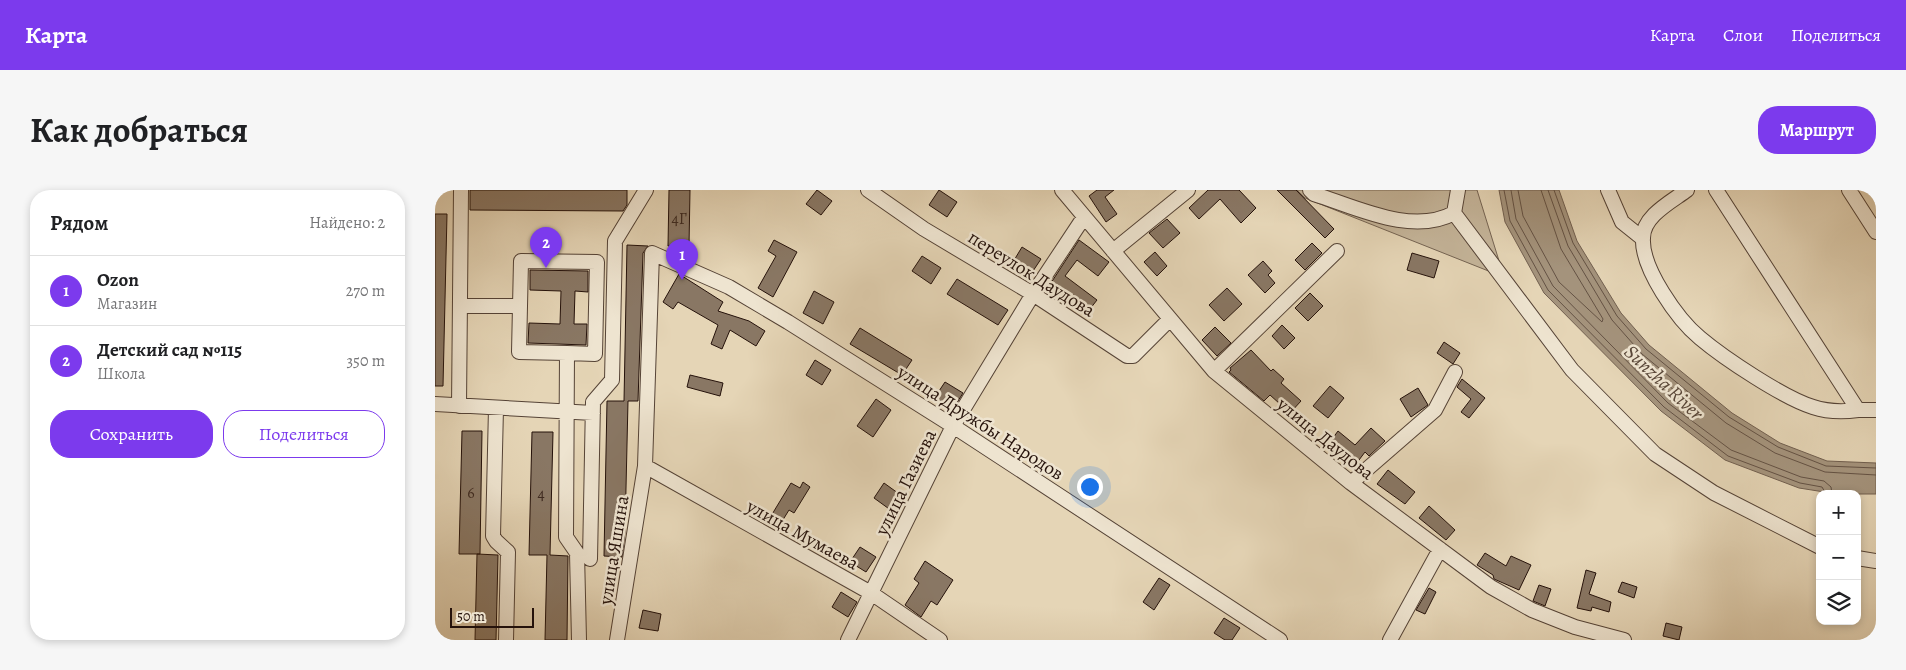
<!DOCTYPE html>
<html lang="ru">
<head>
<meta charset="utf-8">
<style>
	body { margin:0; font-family:Alegreya,serif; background:#f6f6f6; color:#202124 }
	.controls { position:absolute; right:15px; bottom:15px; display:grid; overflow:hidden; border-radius:10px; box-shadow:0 2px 8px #0003 }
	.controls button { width:45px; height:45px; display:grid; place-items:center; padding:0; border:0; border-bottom:1px solid #e0e0e0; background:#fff; color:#202124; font:25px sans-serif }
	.scale { position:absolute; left:15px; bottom:12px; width:84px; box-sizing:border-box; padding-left:5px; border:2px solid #25120b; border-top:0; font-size:14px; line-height:18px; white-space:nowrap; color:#25120b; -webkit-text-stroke:4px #eee4d0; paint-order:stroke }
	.you { position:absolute; left:654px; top:296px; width:18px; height:18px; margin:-12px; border:4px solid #fff; border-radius:50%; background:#1a73e8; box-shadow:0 0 0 8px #1a73e833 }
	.badge { display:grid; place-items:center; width:32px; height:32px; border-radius:50%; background:#7c3aed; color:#fff; font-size:16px; font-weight:700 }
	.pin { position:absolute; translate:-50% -41px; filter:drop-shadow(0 1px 2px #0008) }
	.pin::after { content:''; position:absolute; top:26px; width:18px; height:15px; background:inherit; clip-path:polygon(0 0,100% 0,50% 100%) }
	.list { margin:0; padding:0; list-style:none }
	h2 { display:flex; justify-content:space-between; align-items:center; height:65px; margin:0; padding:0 20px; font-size:21px }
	h2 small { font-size:16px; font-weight:400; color:#757577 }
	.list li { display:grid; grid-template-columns:32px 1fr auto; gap:15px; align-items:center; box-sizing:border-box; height:70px; padding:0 20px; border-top:1px solid #e0e0e0 }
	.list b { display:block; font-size:19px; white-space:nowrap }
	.list p { margin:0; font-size:16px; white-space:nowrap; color:#757577 }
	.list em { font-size:16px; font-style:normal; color:#757577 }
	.actions { display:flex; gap:10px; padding:15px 20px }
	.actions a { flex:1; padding:11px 0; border:1px solid #7c3aed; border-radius:20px; text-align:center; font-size:18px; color:#7c3aed }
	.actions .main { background:#7c3aed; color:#fff }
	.icon { flex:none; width:28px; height:28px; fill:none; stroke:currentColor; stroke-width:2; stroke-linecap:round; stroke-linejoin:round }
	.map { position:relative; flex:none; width:1441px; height:450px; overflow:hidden; border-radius:20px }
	header { display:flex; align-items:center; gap:30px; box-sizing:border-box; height:70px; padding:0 25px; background:#7c3aed; color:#fff }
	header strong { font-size:24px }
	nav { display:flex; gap:28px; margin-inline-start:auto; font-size:18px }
	.intro { display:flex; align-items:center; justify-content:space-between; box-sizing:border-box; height:120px; padding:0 30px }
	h1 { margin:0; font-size:35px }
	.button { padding:12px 22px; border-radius:20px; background:#7c3aed; color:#fff; font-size:18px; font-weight:700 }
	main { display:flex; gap:30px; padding:0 30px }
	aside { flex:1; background:#fff; border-radius:20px; box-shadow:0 2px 8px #0003 }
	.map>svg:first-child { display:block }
	.green { fill:#c4b499; stroke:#746352 }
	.water { fill:#a4937c; stroke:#715f4f }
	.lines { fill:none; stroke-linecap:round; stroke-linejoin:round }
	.shore { stroke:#645244; stroke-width:1 }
	.building { fill:#897764; stroke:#25120b }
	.minor-casing { stroke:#554336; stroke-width:16 }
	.minor { stroke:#eee4d0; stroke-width:14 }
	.labels { text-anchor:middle; stroke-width:5; stroke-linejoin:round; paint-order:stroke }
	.number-label { font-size:16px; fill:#3e2b21 }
	.street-label { font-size:19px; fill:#25120b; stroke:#eee4d0 }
	.water-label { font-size:20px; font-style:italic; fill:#584638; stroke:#eee4d0 }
</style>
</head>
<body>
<header>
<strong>Карта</strong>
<nav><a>Карта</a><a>Слои</a><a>Поделиться</a></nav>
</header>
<div class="intro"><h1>Как добраться</h1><a class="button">Маршрут</a></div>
<main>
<aside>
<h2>Рядом<small>Найдено: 2</small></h2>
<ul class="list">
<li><span class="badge">1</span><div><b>Ozon</b><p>Магазин</p></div><em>270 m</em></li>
<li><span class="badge">2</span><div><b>Детский сад №115</b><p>Школа</p></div><em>350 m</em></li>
</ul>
<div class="actions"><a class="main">Сохранить</a><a>Поделиться</a></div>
</aside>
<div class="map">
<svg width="1441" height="450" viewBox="0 0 1441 450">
	<rect width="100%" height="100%" fill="#e5d5b6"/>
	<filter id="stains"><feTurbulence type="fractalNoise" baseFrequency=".004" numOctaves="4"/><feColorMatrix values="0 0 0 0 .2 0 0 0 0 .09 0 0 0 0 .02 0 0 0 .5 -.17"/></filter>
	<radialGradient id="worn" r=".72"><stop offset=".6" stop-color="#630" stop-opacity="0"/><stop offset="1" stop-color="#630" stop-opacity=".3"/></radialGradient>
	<path class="green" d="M862,0H1042L1065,74L1056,82L870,8Z"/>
	<path class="water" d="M1064,0H1124L1142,51L1186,123L1214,155L1297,223L1345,253L1392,271L1441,273V304H1402L1364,298L1290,270L1226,221L1109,103L1070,32Z"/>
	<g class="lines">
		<path class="shore" d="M1069,0L1075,31L1113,100L1229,217L1293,266L1365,293L1387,297L1391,304
			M1076,0L1081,29L1118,96L1233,213L1296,260L1366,287L1389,291L1396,297L1397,304
			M1083,0L1088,26L1124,92L1167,132L1168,129L1126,59L1106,0
			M1113,0L1133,56L1177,130L1207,164L1291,233L1340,263L1390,282L1441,285
			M1119,0L1138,53L1182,126L1211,159L1294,227L1343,257L1391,276L1441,278
			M1231,196H1234L1266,222L1267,226H1264L1230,199Z"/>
	</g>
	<path class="building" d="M35,0H192V15L188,21L35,20Z
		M234,0H255L254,56H233Z
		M382,0L397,11L386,25L371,14Z
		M504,0L522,12L512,27L494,15Z
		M662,0H679L670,7L682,24L671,32L654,6Z
		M773,0H804L821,18L806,33L785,9L764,29L754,18Z
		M842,0H861L899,39L890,48Z
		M0,24H12L8,196H0Z
		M732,29L745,43L728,58L714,43Z
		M339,50L362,62L338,107L323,98L341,66L333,61Z
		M644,50L674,72L663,86L642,70L630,86L662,110L651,124L620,101L617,104L612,99Z
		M877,53L887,63L870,80L860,70Z
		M192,55L213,56L208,63L203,211H193L190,342L187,367L169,366L172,211H189Z
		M587,57L606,69L596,84L578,72Z
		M720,62L732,76L722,86L709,72Z
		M977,63L1004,71L999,88L972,80Z
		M487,66L506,78L496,94L477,81Z
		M828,71L837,81L833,85L840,93L830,103L813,85Z
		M95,80L153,81V102L140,101L139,134H152L151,155L93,153L94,133L125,134L126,101L95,100Z
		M244,84L288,112L283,121L314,131L330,141L321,156L295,140L287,159L276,154L283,135L243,112L238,119L228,112Z
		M522,89L573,120L563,135L512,104Z
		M792,98L807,114L789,131L774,115Z
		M379,101L399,112L388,134L368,123Z
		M875,103L888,116L873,131L860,118Z
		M847,135L860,148L849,159L837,146Z
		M780,137L796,153L782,166L767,150Z
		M425,138L477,170L467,185L415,154Z
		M1009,152L1025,163L1018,174L1002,163Z
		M816,160L836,181L838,179L849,189L846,193L866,211L855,223L835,205L829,211L794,182L796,180L795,178Z
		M380,170L396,180L387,195L371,185Z
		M255,185L288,193L285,206L252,197Z
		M1027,189L1050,208L1034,228L1026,222L1036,209L1022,197Z
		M510,192L528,203L518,219L500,207Z
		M895,196L909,208L893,228L878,216Z
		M983,198L993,215L976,227L965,209Z
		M441,209L456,220L438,247L422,236Z
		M936,238L950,251L934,266L930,262L921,274L895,252L903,241L920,255Z
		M27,241H47L45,364H24Z
		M97,242H118L115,365L133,366L132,450H110L112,365H94Z
		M953,280L980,302L970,314L942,294Z
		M368,292L375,297L359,323L354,320L346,333L336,326L356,293L365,298Z
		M449,293L467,306L457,321L439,308Z
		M994,316L1020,340L1011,350L984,328Z
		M425,357L441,367L431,382L415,372Z
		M1050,363L1071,376L1076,366L1096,375L1084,400L1059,389L1058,385L1042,375Z
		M42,364L63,365L61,450H40Z
		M490,371L518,390L502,415L496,411L486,427L470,415L484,393L479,389Z
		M1151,380L1161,383L1154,404L1176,412L1174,422L1157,417L1156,421L1142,418Z
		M724,388L735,395L719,420L708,412Z
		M1187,392L1202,397L1199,408L1183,402Z
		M1104,395L1116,399L1110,416L1098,411Z
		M994,398L1001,402L990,424L981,420Z
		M406,402L422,412L413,427L397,417Z
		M208,420L226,424L223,441L204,438Z
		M789,428L805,438L797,450H790L779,443Z
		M1231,433L1247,437L1244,450L1228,446Z"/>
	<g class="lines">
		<defs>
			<path id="minor" d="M433,0L489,39L598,104L692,166H698L735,129
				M627,0L779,181L916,293L1056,397L1097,420L1140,437L1189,450
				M875,0L879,4C921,17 977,46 1019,23
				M1023,0L1019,23L1137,180L1220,264L1279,303L1385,357
				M1173,0L1187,32L1207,48
				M1252,0C1236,12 1208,26 1208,48C1206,78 1243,130 1265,148C1290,169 1349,208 1378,217C1393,222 1408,222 1423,220
				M1281,0L1423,220H1441
				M1414,0L1441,42
				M678,61L753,0
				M25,116H85L86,71L162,72L160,164L132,163L131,347L142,363L144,450
				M85,116L84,162L132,163
				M779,181L902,61
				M0,214L158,223
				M24,216L26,0
				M61,218L58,346L61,351L73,362L71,450
				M210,276L436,403L505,450
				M916,293L1000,220L1020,182
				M1422,368L1441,371
				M155,369L158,212L177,190L180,51L211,0
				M182,450L210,276L217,63L294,97L353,132L518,236L845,450
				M413,450L518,236L598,104L649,27
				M955,450L1005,359"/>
		</defs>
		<use href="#minor" class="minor-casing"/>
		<use href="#minor" class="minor"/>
	</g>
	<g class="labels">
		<g class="number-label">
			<text x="244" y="34">4Г</text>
			<text x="36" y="308">6</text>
			<text x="106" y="309">4</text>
		</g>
		<g class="street-label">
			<text transform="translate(597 83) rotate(32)" y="7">переулок Даудова</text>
			<text transform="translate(546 232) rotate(33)" y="7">улица Дружбы Народов</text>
			<text transform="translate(891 248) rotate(39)" y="7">улица Даудова</text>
			<text transform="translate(470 292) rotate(-64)" y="7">улица Газиева</text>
			<text transform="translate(368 344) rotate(29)" y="7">улица Мумаева</text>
			<text transform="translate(178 360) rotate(-81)" y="7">улица Яшина</text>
		</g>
		<g class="water-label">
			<text transform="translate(1229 192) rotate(43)" y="7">Sunzha River</text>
		</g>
	</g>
	<rect width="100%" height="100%" filter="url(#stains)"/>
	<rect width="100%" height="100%" fill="url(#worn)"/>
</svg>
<div class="controls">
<button>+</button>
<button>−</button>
<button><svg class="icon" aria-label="layers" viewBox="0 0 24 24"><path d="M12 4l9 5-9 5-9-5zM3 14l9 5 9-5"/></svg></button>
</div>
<div class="scale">50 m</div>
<div class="you"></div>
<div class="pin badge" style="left:247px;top:90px">1</div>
<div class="pin badge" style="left:111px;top:78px">2</div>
</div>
</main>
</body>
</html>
